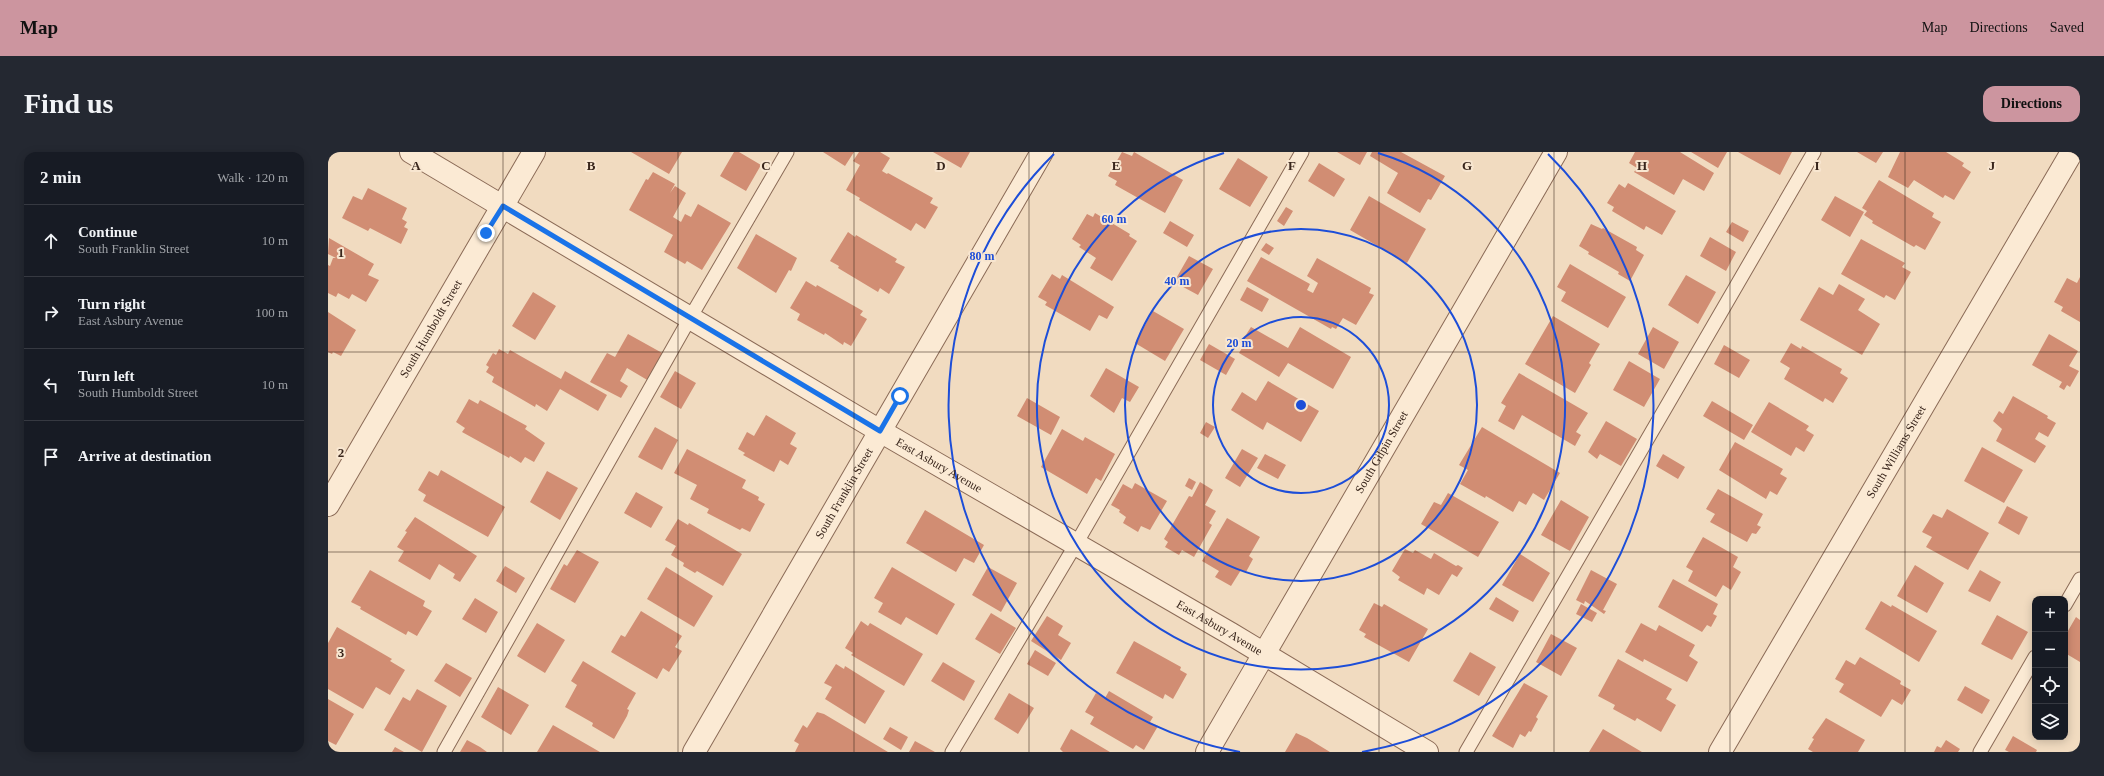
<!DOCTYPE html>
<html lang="en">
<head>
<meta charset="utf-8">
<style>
	body { margin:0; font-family:Georgia,serif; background:#242831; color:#f1f3f6 }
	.controls { position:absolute; right:12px; bottom:12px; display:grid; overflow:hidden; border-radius:8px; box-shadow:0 2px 10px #0003 }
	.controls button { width:36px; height:36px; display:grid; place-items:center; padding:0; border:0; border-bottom:1px solid #363941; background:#171b24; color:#f1f3f6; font:20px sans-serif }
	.stop { position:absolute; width:12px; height:12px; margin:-9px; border:3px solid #1a73e8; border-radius:50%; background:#fff }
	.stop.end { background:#1a73e8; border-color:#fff; box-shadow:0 1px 4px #0008 }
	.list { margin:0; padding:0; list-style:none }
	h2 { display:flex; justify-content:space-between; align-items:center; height:52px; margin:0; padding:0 16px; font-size:17px }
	h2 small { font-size:13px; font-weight:400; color:#9ea1a6 }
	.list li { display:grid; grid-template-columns:26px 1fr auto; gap:12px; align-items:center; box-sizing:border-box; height:72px; padding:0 16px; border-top:1px solid #363941 }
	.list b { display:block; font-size:15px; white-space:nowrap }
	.list p { margin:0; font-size:13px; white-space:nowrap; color:#9ea1a6 }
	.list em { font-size:13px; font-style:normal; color:#9ea1a6 }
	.icon { flex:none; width:22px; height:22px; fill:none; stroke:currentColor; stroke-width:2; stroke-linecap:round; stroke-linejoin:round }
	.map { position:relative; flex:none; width:1752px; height:600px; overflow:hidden; border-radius:12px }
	header { display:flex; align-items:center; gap:24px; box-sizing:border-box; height:56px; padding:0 20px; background:#cc959f; color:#111 }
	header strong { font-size:19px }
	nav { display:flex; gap:22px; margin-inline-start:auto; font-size:14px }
	.intro { display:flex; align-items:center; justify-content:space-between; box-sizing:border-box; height:96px; padding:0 24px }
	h1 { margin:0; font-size:28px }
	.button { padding:10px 18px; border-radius:12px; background:#cc959f; color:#111; font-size:14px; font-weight:700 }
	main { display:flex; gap:24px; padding:0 24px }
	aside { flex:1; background:#171b24; border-radius:12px; box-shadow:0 2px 10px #0003 }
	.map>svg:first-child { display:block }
	.building { fill:#d18d73 }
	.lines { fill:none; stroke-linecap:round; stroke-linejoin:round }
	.service-casing { stroke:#8b6b57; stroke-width:15 }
	.minor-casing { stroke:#8b6b57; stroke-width:24 }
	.tertiary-casing { stroke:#8b6b57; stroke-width:24 }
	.service { stroke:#fbead4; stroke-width:13 }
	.minor { stroke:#fbead4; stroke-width:22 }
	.tertiary { stroke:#fbead4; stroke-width:22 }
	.route { stroke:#1a73e8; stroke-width:5 }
	.grid { fill:none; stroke:#39261c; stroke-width:1; stroke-opacity:0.55 }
	.ring { fill:none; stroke:#1d4ed8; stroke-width:2 }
	.labels { text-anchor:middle; stroke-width:4; stroke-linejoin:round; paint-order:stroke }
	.street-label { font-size:12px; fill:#39261c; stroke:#f8e6d0 }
	.grid-label { font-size:13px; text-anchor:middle; font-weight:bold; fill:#39261c; stroke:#f8e6d0; stroke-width:4; stroke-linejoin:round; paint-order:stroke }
	.centre { fill:#1d4ed8; stroke:#f8e6d0; stroke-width:2 }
	.ring-label { font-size:12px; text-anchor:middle; font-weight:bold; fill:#1d4ed8; stroke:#f8e6d0; stroke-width:4; stroke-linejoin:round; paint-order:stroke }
</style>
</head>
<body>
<header>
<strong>Map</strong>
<nav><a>Map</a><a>Directions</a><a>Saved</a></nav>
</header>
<div class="intro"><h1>Find us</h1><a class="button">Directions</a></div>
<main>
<aside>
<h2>2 min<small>Walk · 120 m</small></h2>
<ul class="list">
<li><svg class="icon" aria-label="ahead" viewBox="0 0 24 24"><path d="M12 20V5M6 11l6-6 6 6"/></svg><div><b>Continue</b><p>South Franklin Street</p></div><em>10 m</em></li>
<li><svg class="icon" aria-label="right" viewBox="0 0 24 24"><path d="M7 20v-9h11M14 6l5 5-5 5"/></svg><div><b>Turn right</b><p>East Asbury Avenue</p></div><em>100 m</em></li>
<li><svg class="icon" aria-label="left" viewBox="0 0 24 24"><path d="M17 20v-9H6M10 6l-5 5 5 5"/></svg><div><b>Turn left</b><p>South Humboldt Street</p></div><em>10 m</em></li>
<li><svg class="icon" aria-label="arrive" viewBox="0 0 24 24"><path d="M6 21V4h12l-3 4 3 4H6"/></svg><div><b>Arrive at destination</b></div></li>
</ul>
</aside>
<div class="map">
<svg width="1752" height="600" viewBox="0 0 1752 600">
	<rect width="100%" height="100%" fill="#f1dbc0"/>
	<path class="building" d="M303,0H354L341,22Z
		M406,0H411L433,13L418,39L392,24Z
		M495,0H526L517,14Z
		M531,0H552L562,6L554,19L559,22L560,21L605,46L602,51L610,55L597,77L588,71L583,79L531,48L532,46L518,38L532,13L525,9Z
		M605,0H642L633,16Z
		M794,0L804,4L806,0L855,28L837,61L787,33L789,29L780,24Z
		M1009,0H1039L1032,13Z
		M1044,0H1073L1117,24L1103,48L1100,47L1092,61L1059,41L1070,21L1042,4Z
		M1307,0H1352L1386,21L1376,39L1355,27L1346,43L1306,20L1309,16L1301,11Z
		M1363,0H1399L1390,16Z
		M1410,0H1464L1452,23Z
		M1529,0H1555L1548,11Z
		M1572,0H1618L1636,11L1634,14L1643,20L1626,48L1617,43L1615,46L1586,28L1580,36L1560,25Z
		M910,6L940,25L922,55L891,37Z
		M991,11L1017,27L1006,45L980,29Z
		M325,20L347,32L342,41L347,34L358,41L345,65L353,70L357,62L363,65L370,52L403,71L374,118L359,109L357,112L336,100L345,83L301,58L318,27L320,28Z
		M1551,28L1606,61L1604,65L1613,70L1597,98L1588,93L1586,95L1544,71L1545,69L1536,63L1539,59L1534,56Z
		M1300,31L1348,59L1334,83L1318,74L1316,78L1284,59L1286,55L1279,51L1291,32L1297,36Z
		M40,36L79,56L74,67L79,70L76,75L80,77L73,92L42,76L40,79L14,66L25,44L34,48Z
		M1041,44L1098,77L1079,111L1022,78Z
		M1507,44L1536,60L1522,85L1493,68Z
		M958,55L965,59L956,74L949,69Z
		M767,61L802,82L801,84L809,89L784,129L762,116L768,106L751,95L753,93L744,87L759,62L765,65Z
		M842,69L866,83L859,95L835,81Z
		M1404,70L1421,79L1415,90L1398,80Z
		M1263,72L1274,77L1275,76L1309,95L1308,98L1316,103L1302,129L1290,122L1291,120L1260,102L1261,100L1251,94Z
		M520,80L527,85L528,83L569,107L567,110L577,115L561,142L552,136L550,140L510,116L511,114L502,109Z
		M428,82L469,106L463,119L461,118L448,141L409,116Z
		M1382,85L1408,100L1398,119L1372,104Z
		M1,86L46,112L40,123L51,128L38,150L24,142L21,147L10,141L8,145L0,141V113L2,114L5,106H8L0,102Z
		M1533,87L1577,111L1574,115L1583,120L1567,148L1558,143L1556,146L1513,122Z
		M938,91L946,96L941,103L933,98Z
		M861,104L885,117L870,143L846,130Z
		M933,105L982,132L979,138L985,141L990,131L979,124L989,106L1043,136L1041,141L1046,143L1028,173L1015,166L1008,177L1004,175L1003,177L919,129Z
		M1242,112L1298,145L1280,176L1233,149L1238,140L1229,135Z
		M724,122L732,127L734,123L786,155L779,167L771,163L762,179L717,153L719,150L710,145Z
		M1358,123L1388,140L1370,172L1340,153Z
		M1752,125V170L1733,159L1735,155L1726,150L1739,126L1749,131Z
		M478,129L488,135L489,133L535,159L532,163L539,167L523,194L516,190L515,193L497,181L496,183L469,168L472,162L462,156Z
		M1511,132L1537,147L1530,158L1552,172L1534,203L1472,168L1491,135L1505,143Z
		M919,135L941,147L934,160L912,148Z
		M205,140L228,154L207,188L184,174Z
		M825,159L856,177L837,209L807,191Z
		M0,160L28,178L13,204L5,200L4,202L0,200Z
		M1225,164L1272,192L1261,211L1263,213L1247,241L1197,212Z
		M923,175L960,196L972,175L1023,205L1005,237L960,211L951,225L911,201L917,191L914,189Z
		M1325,175L1351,190L1336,217L1310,202Z
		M300,182L336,202L321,229L299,216L292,229L300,234L293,246L262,230L279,201L287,205Z
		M1721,182L1750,199L1741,214L1751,219L1742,235L1739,233L1736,238L1731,235L1734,230L1704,213Z
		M1463,191L1473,197L1474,194L1514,217L1512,221L1520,226L1505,251L1497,246L1495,250L1456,227L1462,216L1452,210Z
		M881,192L907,207L898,223L872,208Z
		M1396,193L1422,208L1411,226L1386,212Z
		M171,197L180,202L182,198L233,227L237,219L279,243L270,259L232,237L219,259L208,252L207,255L164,230L166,225L158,220L161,215L158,213L165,201L168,203Z
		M1301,209L1332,227L1316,255L1285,238Z
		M778,216L811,235L802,250L794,246L786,261L762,244Z
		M347,219L368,231L353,257L332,245Z
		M1191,221L1260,261L1248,280L1253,283L1247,294L1194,263L1186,278L1170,269L1178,254L1173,251Z
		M940,229L991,259L973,290L939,270L935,278L903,258L914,240L928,249Z
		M1685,244L1720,264L1719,266L1728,271L1720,285L1711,280L1707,287L1718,294L1707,311L1668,289L1674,277L1665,269L1671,259L1675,262Z
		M699,246L732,265L723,283L689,264Z
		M141,247L150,252L152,248L199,274L197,277L217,291L206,310L197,305L193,311L182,304L181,306L134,280L137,276L128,270Z
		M1384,249L1425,273L1416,288L1375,264Z
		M1441,250L1481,274L1478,278L1486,283L1476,300L1468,295L1463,304L1423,280Z
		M438,263L468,281L462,292L469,296L460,313L452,308L446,320L415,303L417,301L410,297L419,280L426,284Z
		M1278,269L1309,287L1293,314L1272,302L1269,307L1260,300Z
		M878,270L887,275L880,286L872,281Z
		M327,275L350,288L334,318L310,305Z
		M1154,275L1232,321L1216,348L1205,341L1198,353L1191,349L1185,360L1158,344L1157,346L1132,332L1140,318L1131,313Z
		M734,277L755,289L757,285L787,302L773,329L768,326L759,342L713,315Z
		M1407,290L1455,317L1452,322L1459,326L1449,343L1442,339L1438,347L1391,318Z
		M1654,295L1695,318L1676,351L1636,329Z
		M359,297L418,328L414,336L431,345L430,348L437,352L422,380L414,376L412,378L379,361L381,357L362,347L369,333L346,321Z
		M914,297L930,306L912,335L897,326Z
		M937,302L958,313L950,327L929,316Z
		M1335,302L1357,315L1350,327L1328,314Z
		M113,318L177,355L160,385L95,349L98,343L90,338L101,319L110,324Z
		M219,319L250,336L232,368L202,350Z
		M861,326L868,330L864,338L857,334Z
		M872,330L885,338L877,353L888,359L881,371L884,373L866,405L854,398L851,403L837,395L840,390L836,387L861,344L864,345Z
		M807,331L839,349L822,378L813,374L810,380L795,371L798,365L791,360L792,358L783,353L795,332L804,337Z
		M1390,337L1435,362L1429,373L1433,375L1428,382L1424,381L1419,390L1382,370L1387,362L1378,357Z
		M308,340L335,355L323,376L296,361Z
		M1120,341L1171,370L1150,405L1093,372L1106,350L1113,353Z
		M1233,348L1261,365L1242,399L1213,383Z
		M1679,354L1700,365L1691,383L1670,371Z
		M1619,357L1661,381L1640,418L1598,395L1604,385L1594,380L1605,362L1614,366Z
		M597,358L656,393L646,411L636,406L628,420L578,391Z
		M87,365L149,404L132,430L125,426L127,422L111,412L102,428L70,409L76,399L69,395L79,380L77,379Z
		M899,366L932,385L921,404L925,407L918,420L913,418L903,434L887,425L891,419L874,409Z
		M350,367L360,373L361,371L414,402L395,434L369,419L367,421L355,414L356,411L343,403L348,394L337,388Z
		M1375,385L1410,405L1405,415L1413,420L1403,438L1395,433L1388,445L1360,429L1365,419L1358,415Z
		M1077,397L1085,401L1087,398L1103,407L1106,401L1128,414L1130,413L1135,416L1129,425L1124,422L1111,443L1099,436L1096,443L1070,428L1072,425L1064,419Z
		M249,398L271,410L247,451L222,437L236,412L239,414Z
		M1192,402L1222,421L1205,450L1174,433Z
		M1587,413L1616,431L1599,461L1569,444Z
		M177,414L197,426L188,441L168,429Z
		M338,415L385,444L366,475L319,447Z
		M564,415L627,452L609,483L578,465L573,473L550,460L555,451L546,446Z
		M660,415L689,431L673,460L644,443Z
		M42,418L97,449L95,454L104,459L89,484L80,479L78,483L32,457L33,455L23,450Z
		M1263,418L1289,432L1275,458L1278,459L1276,462L1257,449L1256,452L1248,448Z
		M1652,418L1673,430L1662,450L1640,439Z
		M1345,427L1390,452L1385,462L1389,464L1383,475L1379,473L1374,480L1330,455Z
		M1168,445L1191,459L1185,470L1161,457Z
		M147,446L170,460L158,481L134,467Z
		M1553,449L1563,455L1564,453L1609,479L1591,510L1537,477Z
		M1046,451L1054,455L1056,452L1100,477L1081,510L1036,485L1038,482L1031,478Z
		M1253,452L1269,461L1264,470L1248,462Z
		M313,459L354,484L347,495L354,499L341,520L335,516L329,527L283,500L293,483L297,485Z
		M663,461L688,476L672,502L647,487Z
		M1669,463L1700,480L1684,508L1653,492Z
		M719,464L735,474L730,483L743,491L733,508L703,489Z
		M1748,465L1752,468V510L1737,501V484Z
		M533,469L540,474L542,471L595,502L576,534L523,503L525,501L517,496Z
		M209,471L237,488L217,521L189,504Z
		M1313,471L1328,479L1331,473L1367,493L1361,504L1370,510L1359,530L1316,507L1315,510L1297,500Z
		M9,475L64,507L62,509L77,518L62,543L48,535L35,557L0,537V491Z
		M1223,482L1249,496L1233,524L1208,510Z
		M806,489L853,515L852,518L859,522L845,547L837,542L835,547L788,521Z
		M707,498L728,511L720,524L699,512Z
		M1142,500L1168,515L1151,544L1125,529Z
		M1532,505L1573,529L1572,532L1583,538L1574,553L1564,547L1553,565L1511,540L1516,532L1507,527L1518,508L1527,513Z
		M1290,507L1344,537L1338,547L1348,553L1333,580L1309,566L1307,569L1285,557L1287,553L1270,544Z
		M255,509L308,541L299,557L301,558L299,564L286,587L264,574L265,571L237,555L249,533L243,529Z
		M615,510L647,529L636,549L603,529Z
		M118,511L144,526L132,545L106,529Z
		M508,512L516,517L517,514L557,539L537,572L497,547L504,535L496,531Z
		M1196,531L1220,544L1208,565L1210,567L1203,580L1201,579L1197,585L1192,582L1185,596L1164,584Z
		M1637,534L1662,548L1654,562L1629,548Z
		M170,535L201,553L183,583L153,565Z
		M89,537L119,554L94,600L56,578L75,545L82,549Z
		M781,539L825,565L822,570L830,574L816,598L808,593L805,597L762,572L766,565L757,560L768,541L777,546Z
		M681,541L706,556L690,582L666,567Z
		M0,547L26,562L8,593L0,589Z
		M489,560L496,562L560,600H467L471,592L466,589L475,573L479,576Z
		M1498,566L1537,588L1530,600H1485L1480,597L1486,587L1484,586Z
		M225,573L272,600H209Z
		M562,575L580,585L573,598L555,587Z
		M743,577L782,600H735L732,597Z
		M1275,577L1314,600H1261Z
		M968,581L979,586L1002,600H957Z
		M1685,584L1709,598L1708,600H1681L1677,598Z
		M139,588L152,595L159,600H132Z
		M1618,588L1632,597L1630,600H1606L1609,594L1613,596Z
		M587,589L607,600H581Z
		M67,595L76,600H64Z"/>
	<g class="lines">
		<defs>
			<path id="service" d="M1737,453L1752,427
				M116,600L362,166L459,0
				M624,600L748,392L974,0
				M1138,600L1486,0
				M1652,600L1707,505"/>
			<g id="minor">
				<path id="s1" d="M0,353L206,0"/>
				<path id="s2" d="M879,600L1228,0"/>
				<path id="s3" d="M1392,600L1744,0"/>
			</g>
			<g id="tertiary">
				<path id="s4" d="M83,0L552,279L903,482L1099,600"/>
				<path id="s5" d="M366,600L714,0"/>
			</g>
		</defs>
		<use href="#service" class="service-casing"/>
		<use href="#minor" class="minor-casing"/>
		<use href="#tertiary" class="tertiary-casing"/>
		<use href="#service" class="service"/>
		<use href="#minor" class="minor"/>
		<use href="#tertiary" class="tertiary"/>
	</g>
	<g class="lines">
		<path class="route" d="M158,81L175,54L552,279L572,244"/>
	</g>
	<path class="grid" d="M175,0V600M350,0V600M526,0V600M701,0V600M876,0V600M1051,0V600M1226,0V600M1402,0V600M1577,0V600M0,200H1752M0,400H1752"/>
	<g class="ring">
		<circle cx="973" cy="253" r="88"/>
		<circle cx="973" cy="253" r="176"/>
		<path d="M1050 1A264 264 0 1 1 896 1"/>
		<path d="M912 600A352 352 0 0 1 726 2M1220 2A352 352 0 0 1 1034 600"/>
	</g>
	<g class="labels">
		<g class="street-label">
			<text dy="4" stroke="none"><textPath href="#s1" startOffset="204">South Humboldt Street</textPath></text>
			<text dy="4" stroke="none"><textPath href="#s2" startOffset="347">South Gilpin Street</textPath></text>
			<text dy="4" stroke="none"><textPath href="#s3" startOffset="348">South Williams Street</textPath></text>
			<text dy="4" stroke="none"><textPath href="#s4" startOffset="614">East Asbury Avenue</textPath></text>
			<text dy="4" stroke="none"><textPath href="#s5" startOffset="299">South Franklin Street</textPath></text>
			<text dy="4" stroke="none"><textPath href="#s4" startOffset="938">East Asbury Avenue</textPath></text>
		</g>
	</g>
	<g class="grid-label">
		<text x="88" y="18">A</text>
		<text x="263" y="18">B</text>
		<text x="438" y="18">C</text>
		<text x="613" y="18">D</text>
		<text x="788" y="18">E</text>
		<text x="964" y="18">F</text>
		<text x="1139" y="18">G</text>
		<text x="1314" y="18">H</text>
		<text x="1489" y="18">I</text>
		<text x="1664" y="18">J</text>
		<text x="13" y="105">1</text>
		<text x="13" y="305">2</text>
		<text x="13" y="505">3</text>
	</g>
	<circle cx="973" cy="253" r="6" class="centre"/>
	<g class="ring-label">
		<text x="786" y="71">60 m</text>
		<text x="654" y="108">80 m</text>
		<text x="849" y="133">40 m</text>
		<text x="911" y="195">20 m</text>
	</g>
</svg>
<div class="controls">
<button>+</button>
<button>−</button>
<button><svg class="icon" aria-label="locate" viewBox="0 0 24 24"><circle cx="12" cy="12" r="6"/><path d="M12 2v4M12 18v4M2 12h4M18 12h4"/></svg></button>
<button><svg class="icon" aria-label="layers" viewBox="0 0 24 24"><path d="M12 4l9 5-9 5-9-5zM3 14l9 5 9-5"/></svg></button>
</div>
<div class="stop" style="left:572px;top:244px"></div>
<div class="stop end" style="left:158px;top:81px"></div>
</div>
</main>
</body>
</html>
